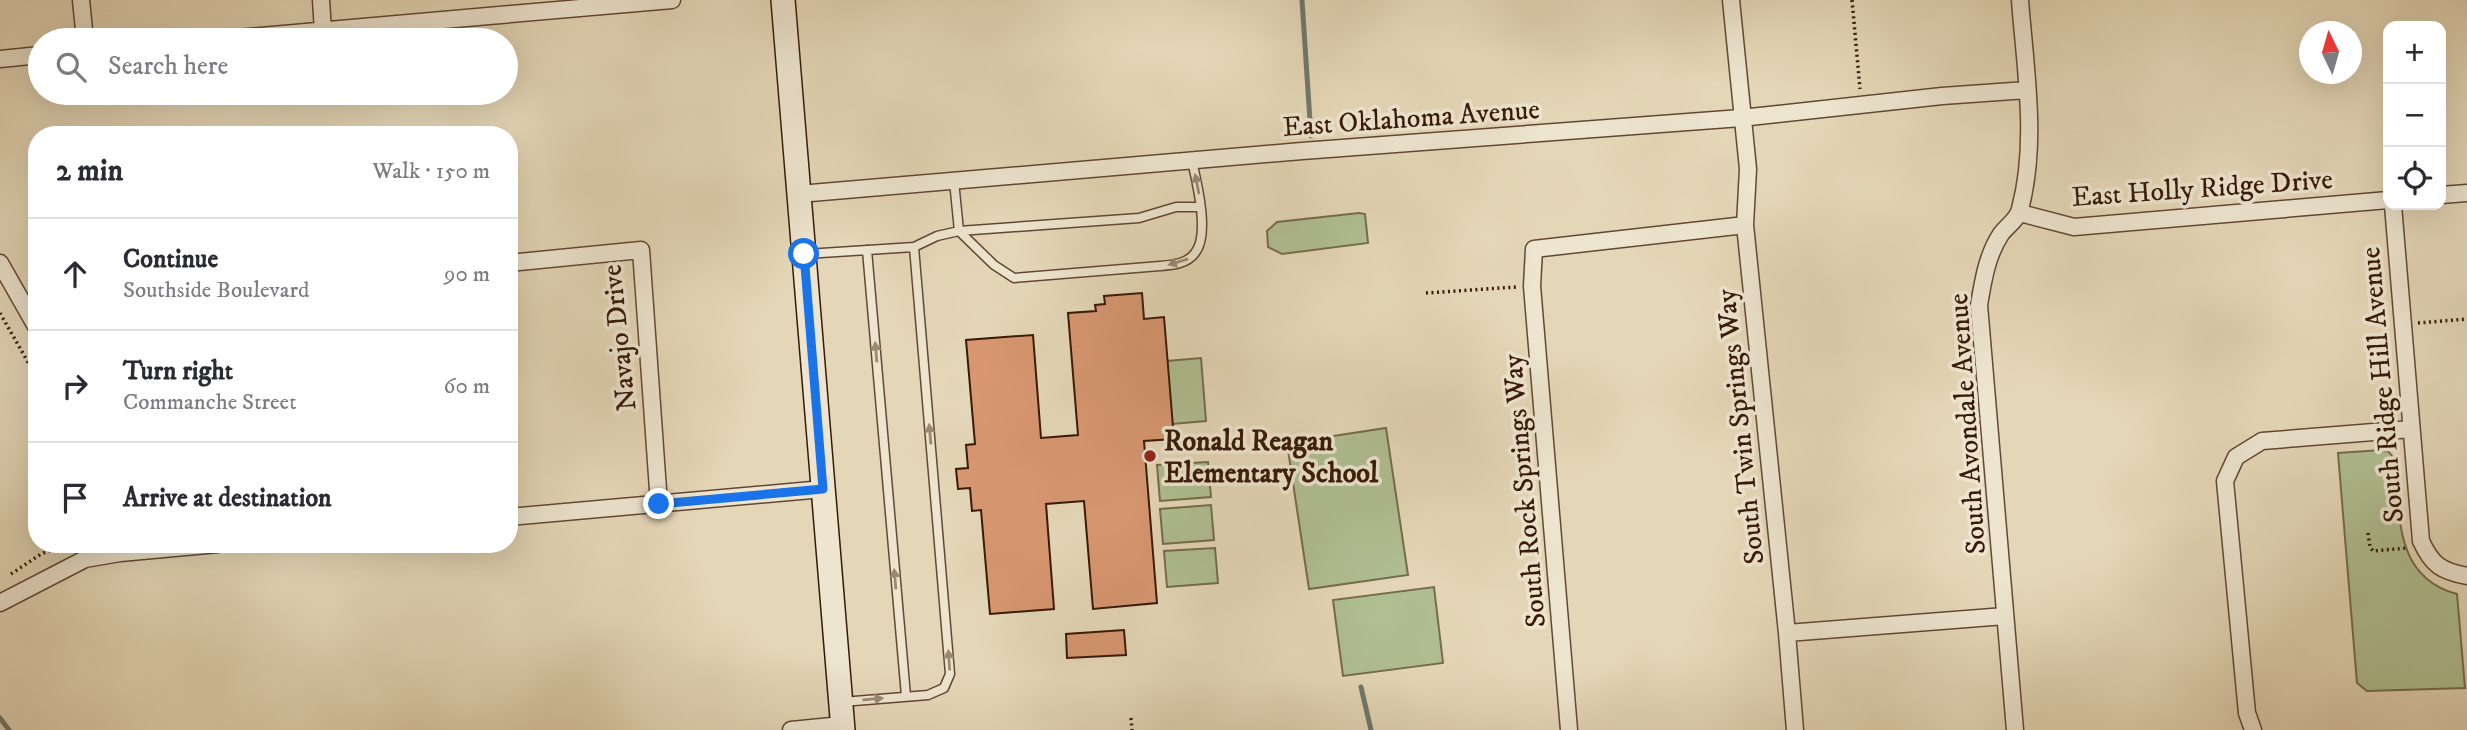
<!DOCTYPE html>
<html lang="en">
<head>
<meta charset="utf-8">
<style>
	body { margin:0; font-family:"IM FELL DW Pica",serif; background:#f7f7f7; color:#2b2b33 }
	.controls { position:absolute; right:21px; top:21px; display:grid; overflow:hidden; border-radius:14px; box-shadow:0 7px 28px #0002 }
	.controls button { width:63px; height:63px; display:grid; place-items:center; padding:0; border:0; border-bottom:2px solid #e1e1e2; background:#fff; color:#2b2b33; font:35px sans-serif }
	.compass { position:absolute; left:2299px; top:21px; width:63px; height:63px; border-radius:50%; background:#fff; box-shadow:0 7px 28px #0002; rotate:355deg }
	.stop { position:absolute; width:21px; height:21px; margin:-16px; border:5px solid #1a73e8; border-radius:50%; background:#fff }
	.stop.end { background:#1a73e8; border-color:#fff; box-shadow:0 2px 7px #0008 }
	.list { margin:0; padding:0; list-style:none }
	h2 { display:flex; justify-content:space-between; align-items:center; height:91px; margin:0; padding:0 28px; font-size:30px }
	h2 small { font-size:23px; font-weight:400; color:#7c7c81 }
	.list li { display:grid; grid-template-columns:46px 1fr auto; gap:21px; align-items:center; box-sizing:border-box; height:112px; padding:0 28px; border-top:2px solid #e1e1e2 }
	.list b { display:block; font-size:26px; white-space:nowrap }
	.list p { margin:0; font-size:23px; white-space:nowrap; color:#7c7c81 }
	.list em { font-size:23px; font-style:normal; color:#7c7c81 }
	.icon { flex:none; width:38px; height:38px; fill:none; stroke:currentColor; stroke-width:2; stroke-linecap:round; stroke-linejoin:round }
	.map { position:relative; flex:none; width:2467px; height:730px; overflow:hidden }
	.search { position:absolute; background:#fff; box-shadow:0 7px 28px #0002; left:28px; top:28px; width:490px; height:77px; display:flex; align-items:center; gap:18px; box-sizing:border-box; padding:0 24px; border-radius:38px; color:#7c7c81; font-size:26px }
	.panel { position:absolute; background:#fff; box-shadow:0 7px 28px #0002; left:28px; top:126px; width:490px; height:427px; border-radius:28px }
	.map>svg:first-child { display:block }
	.green { fill:#b0bf92; stroke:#746c4c; stroke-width:2 }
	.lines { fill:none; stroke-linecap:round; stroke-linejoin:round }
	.stream { stroke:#6f796e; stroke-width:5 }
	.building { fill:#d89771; stroke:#371907; stroke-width:2 }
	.lane-casing { stroke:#624833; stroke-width:11 }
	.street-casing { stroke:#624833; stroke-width:19 }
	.secondary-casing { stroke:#371907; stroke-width:26 }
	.path { stroke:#371907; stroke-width:3.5; stroke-dasharray:2 3.5; stroke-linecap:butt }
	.lane { stroke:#ede5d0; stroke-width:8 }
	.street { stroke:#ede5d0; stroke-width:16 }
	.secondary { stroke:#ede5d0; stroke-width:23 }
	.oneway { fill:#9b8976 }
	.route { stroke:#1a73e8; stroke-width:9 }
	.poi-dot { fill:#8f2418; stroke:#ede5d0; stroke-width:2.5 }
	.labels { text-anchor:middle; stroke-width:7; stroke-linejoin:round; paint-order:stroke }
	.street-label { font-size:28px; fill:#371907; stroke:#ede5d0 }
	.poi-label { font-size:28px; font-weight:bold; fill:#371907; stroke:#ede5d0; text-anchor:start }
</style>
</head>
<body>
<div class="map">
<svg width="2467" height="730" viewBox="0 0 2467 730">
	<rect width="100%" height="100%" fill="#e4d7b7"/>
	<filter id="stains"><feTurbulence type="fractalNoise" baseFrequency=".00286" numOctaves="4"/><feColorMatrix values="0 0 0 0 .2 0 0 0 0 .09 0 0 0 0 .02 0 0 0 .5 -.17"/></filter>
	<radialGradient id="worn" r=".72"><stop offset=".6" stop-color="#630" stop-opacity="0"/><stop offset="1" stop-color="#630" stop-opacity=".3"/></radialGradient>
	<path class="green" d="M1359,213L1365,214L1368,243L1282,254L1268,247L1267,231L1277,222Z
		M1201,358L1206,421L1172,424L1167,361Z
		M1386,428L1408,575L1309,589L1287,443Z
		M2382,450L2389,452L2395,460C2400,513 2393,577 2457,594L2465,688L2367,691L2357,683L2338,453Z
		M1208,462L1211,497L1160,501L1157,465Z
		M1211,505L1214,540L1163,544L1160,509Z
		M1215,548L1218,583L1167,587L1164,551Z
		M1434,587L1443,663L1343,676L1333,600Z"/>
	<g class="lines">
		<path class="stream" d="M1302,0L1311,136
			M1361,687L1371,730
			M0,718L9,730"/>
	</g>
	<path class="building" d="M1142,293L1144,319L1164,317L1174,439L1144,441L1157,603L1093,609L1084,501L1046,504L1054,609L990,614L981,510L972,511L970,488L958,489L956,469L968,468L966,445L975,444L966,340L1033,335L1041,438L1078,435L1068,313L1096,311L1095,305L1105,304L1104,296Z
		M1124,630L1126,655L1067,658L1066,634Z"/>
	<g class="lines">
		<defs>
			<path id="lane" d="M954,181L959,231L994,265L1014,278L1160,266C1173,265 1187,264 1195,253C1210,235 1197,183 1192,161
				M867,250L906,696
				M806,254L914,247L937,236L959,231L1139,218L1176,207H1200
				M842,702L928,695L944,688L950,674L914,247"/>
			<path id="street" d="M81,0L85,40
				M321,0L323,31
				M1731,0L1748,169L1745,225L1787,633L1795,730
				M214,40L672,0
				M0,59L40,55
				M799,194L1302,151L1741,118L1942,96L2027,90
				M2441,195L2467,193
				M2393,205L2421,541C2432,565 2441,571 2467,576
				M2020,213L2074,227L2388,200
				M0,263L37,328
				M509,263L641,250L659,504
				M509,517L823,489
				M0,603L85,559L120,553L218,544
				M1787,633L2005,616
				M791,730L842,725
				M1569,730L1532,286L1534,249L1745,225
				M2015,730L1979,305C1983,281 1987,255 2001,234C2007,226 2018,219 2020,209C2038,142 2025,68 2020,0
				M2253,730L2247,713L2225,481L2236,457L2262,441L2411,429"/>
			<path id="secondary" d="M783,0L843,730"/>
		</defs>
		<use href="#lane" class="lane-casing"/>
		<use href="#street" class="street-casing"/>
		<use href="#secondary" class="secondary-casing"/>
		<path class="path" d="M1852,0L1860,89
			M1426,293L1516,287
			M0,313L37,378
			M2418,323L2467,319
			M2368,533L2370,547L2373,551L2407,548
			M11,574L41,554L66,544
			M1131,718L1132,730"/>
		<use href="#lane" class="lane"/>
		<use href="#street" class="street"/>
		<use href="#secondary" class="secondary"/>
	</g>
	<defs><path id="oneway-solid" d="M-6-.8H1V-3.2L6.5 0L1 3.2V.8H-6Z" transform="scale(1.75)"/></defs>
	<g class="oneway">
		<use href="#oneway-solid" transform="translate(1197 184) rotate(-101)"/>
		<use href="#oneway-solid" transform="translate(1178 262) rotate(163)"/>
		<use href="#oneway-solid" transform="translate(876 352) rotate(-95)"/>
		<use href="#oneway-solid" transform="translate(930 434) rotate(-95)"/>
		<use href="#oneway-solid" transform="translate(895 579) rotate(-95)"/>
		<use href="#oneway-solid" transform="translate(949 660) rotate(-94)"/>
		<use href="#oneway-solid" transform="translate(873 699) rotate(-5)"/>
	</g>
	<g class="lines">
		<path class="route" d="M659,504L823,489L804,254"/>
	</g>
	<circle class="poi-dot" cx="1150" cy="456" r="7"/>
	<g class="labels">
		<g class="street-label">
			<text transform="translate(1411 117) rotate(-4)" y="10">East Oklahoma Avenue</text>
			<text transform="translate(2202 187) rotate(-4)" y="10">East Holly Ridge Drive</text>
			<text transform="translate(618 338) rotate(-96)" y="10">Navajo Drive</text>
			<text transform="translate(2381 385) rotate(-95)" y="10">South Ridge Hill Avenue</text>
			<text transform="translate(1966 424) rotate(-94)" y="10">South Avondale Avenue</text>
			<text transform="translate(1739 427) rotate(-96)" y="10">South Twin Springs Way</text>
			<text transform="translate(1523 491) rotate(-95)" y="10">South Rock Springs Way</text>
		</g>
		<g class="poi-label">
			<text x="1164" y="450">Ronald Reagan<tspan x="1164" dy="32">Elementary School</tspan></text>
		</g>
	</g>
	<rect width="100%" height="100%" filter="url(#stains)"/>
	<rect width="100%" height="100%" fill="url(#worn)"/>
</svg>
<div class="controls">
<button>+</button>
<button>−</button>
<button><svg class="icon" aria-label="locate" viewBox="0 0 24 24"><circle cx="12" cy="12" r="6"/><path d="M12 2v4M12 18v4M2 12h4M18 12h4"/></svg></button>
</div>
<svg class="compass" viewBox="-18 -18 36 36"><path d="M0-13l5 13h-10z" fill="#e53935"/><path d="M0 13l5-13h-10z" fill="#7c7c81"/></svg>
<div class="stop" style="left:804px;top:254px"></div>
<div class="stop end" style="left:659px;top:504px"></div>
<div class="search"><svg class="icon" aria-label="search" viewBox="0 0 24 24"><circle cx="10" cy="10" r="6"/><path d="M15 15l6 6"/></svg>Search here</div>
<section class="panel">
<h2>2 min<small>Walk · 150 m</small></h2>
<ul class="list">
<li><svg class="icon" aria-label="ahead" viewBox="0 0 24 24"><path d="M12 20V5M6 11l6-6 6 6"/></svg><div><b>Continue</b><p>Southside Boulevard</p></div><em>90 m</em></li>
<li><svg class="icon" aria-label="right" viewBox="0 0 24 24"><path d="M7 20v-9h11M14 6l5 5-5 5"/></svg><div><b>Turn right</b><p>Commanche Street</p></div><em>60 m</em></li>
<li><svg class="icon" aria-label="arrive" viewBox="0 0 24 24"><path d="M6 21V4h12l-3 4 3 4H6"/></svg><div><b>Arrive at destination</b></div></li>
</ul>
</section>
</div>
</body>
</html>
